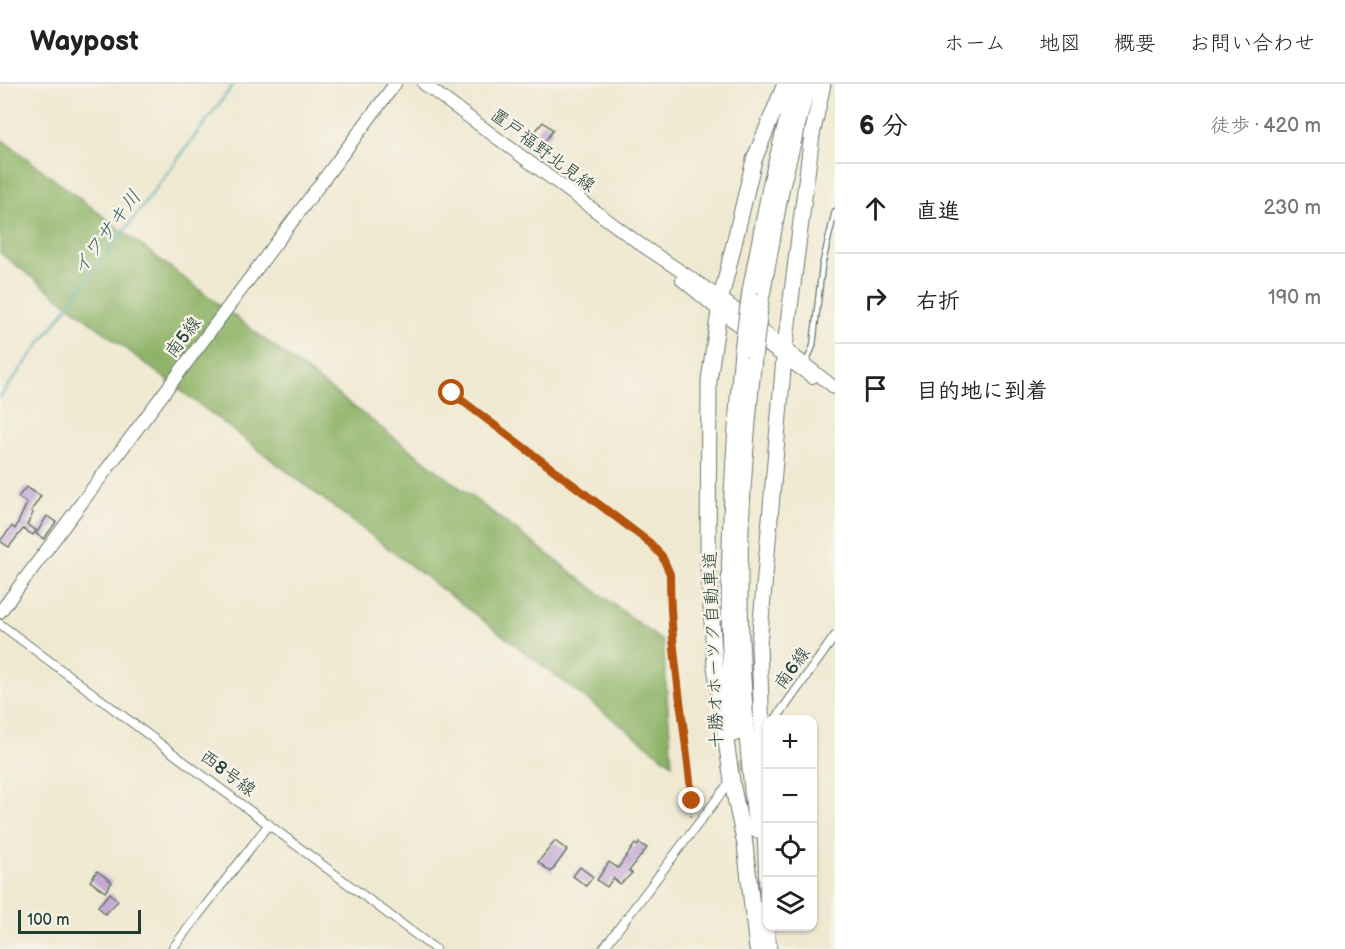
<!DOCTYPE html>
<html lang="ja">
<head>
<meta charset="utf-8">
<style>
	body { margin:0; font-family:"Balsamiq Sans","Klee One",sans-serif; background:#f6f6f6; color:#222 }
	.controls { position:absolute; right:18px; bottom:18px; display:grid; overflow:hidden; border-radius:12px; box-shadow:0 2px 4px #0004 }
	.controls button { width:54px; height:54px; display:grid; place-items:center; padding:0; border:0; border-bottom:2px solid #e0e0e0; background:#fff; color:#222; font:30px sans-serif }
	.scale { position:absolute; left:18px; bottom:15px; width:123px; box-sizing:border-box; padding-left:6px; border:3px solid #1f3d34; border-top:0; font-size:16px; line-height:21px; white-space:nowrap; color:#1f3d34; -webkit-text-stroke:4px #f7f3e8; paint-order:stroke }
	.stop { position:absolute; width:18px; height:18px; margin:-14px; border:4px solid #b45309; border-radius:50%; background:#fff }
	.stop.end { background:#b45309; border-color:#fff; box-shadow:0 2px 6px #0008 }
	.list { margin:0; padding:0; list-style:none }
	h2 { display:flex; justify-content:space-between; align-items:center; height:78px; margin:0; padding:0 24px; font-size:26px }
	h2 small { font-size:20px; font-weight:400; color:#767676 }
	.list li { display:grid; grid-template-columns:39px 1fr auto; gap:18px; align-items:center; box-sizing:border-box; height:90px; padding:0 24px; border-top:2px solid #e0e0e0 }
	.list b { display:block; font-size:22px; white-space:nowrap }
	.list em { font-size:20px; font-style:normal; color:#767676 }
	.icon { flex:none; width:33px; height:33px; fill:none; stroke:currentColor; stroke-width:2; stroke-linecap:round; stroke-linejoin:round }
	.map { position:relative; flex:none; width:835px; height:865px; overflow:hidden }
	header { display:flex; align-items:center; gap:36px; box-sizing:border-box; height:84px; padding:0 30px; background:#fff; border-bottom:2px solid #e0e0e0 }
	header strong { font-size:28px }
	nav { display:flex; gap:33px; margin-inline-start:auto; font-size:21px }
	main { display:flex }
	aside { flex:1; background:#fff }
	.map>svg:first-child { display:block }
	.forest { fill:#8eb368; stroke:#56784e; stroke-width:1.5 }
	.lines { fill:none; stroke-linecap:round; stroke-linejoin:round }
	.stream { stroke:#3bacb4; stroke-width:2 }
	.building { fill:#c4a9d7 }
	.street-tunnel { stroke:#c6c7b2; stroke-width:8; stroke-dasharray:8 4; stroke-linecap:butt }
	.lane-casing { stroke:#68796b; stroke-width:7 }
	.street-casing { stroke:#68796b; stroke-width:10 }
	.secondary-casing { stroke:#68796b; stroke-width:14 }
	.highway-casing { stroke:#68796b; stroke-width:17 }
	.path { stroke:#68796b; stroke-width:1.5; stroke-dasharray:1.5 4.5; stroke-linecap:butt }
	.lane { stroke:#fff; stroke-width:4.5 }
	.street { stroke:#fff; stroke-width:8 }
	.secondary { stroke:#fff; stroke-width:12 }
	.highway { stroke:#fff; stroke-width:15 }
	.highway-bridge-casing { stroke:#68796b; stroke-width:17; stroke-linecap:butt }
	.highway-bridge { stroke:#fff; stroke-width:15 }
	.route { stroke:#b45309; stroke-width:8 }
	.labels { text-anchor:middle; stroke-width:5; stroke-linejoin:round; paint-order:stroke }
	.street-label { font-size:18px; fill:#1f3d34; stroke:#f7f3e8 }
	.water-label { font-size:20px; font-style:italic; fill:#275e5a; stroke:#f7f3e8 }
</style>
</head>
<body>
<header>
<strong>Waypost</strong>
<nav><a>ホーム</a><a>地図</a><a>概要</a><a>お問い合わせ</a></nav>
</header>
<main>
<div class="map">
<svg width="835" height="865" viewBox="0 0 835 865">
	<rect width="100%" height="100%" fill="#f7f3e8"/>
	<filter id="ink" filterUnits="userSpaceOnUse"><feTurbulence type="fractalNoise" baseFrequency=".0167" numOctaves="2"/><feDisplacementMap in="SourceGraphic" scale="12" xChannelSelector="R" yChannelSelector="G"/><feConvolveMatrix kernelMatrix="1 2 1 2 8 2 1 2 1" color-interpolation-filters="sRGB"/></filter>
	<filter id="wash" filterUnits="userSpaceOnUse"><feTurbulence type="fractalNoise" baseFrequency=".008" numOctaves="4" result="noise"/><feDisplacementMap in="SourceGraphic" scale="24" xChannelSelector="R" yChannelSelector="G"/><feGaussianBlur stdDeviation="1.35" result="paint"/><feColorMatrix in="noise" values="0 0 0 0 0 0 0 0 0 0 0 0 0 0 0 0 0 1.4 0 .05"/><feComposite in="paint" operator="in"/></filter>
	<g filter="url(#wash)">
		<rect width="100%" height="100%" fill="#f0e9d2"/>
		<path class="forest" d="M0,54L663,558L672,680L0,169Z"/>
		<g class="lines">
			<path class="stream" d="M0,313L234,0"/>
		</g>
		<g id="blocks">
			<path class="building" d="M543,38L553,46L540,64L529,55Z
				M26,403L41,412L31,427L33,429L27,441L36,446L33,451L23,445L9,463L0,457L12,442L15,445L27,419L18,413Z
				M47,432L56,438L44,455L36,450Z
				M555,757L567,766L551,788L538,778Z
				M639,759L647,764L629,787L632,789L627,794L620,800L613,794L607,803L597,796L609,778L618,784L635,760L638,762Z
				M580,783L593,793L586,802L573,792Z
				M97,787L112,798L105,808L90,797Z
				M110,809L118,817L105,830L98,822Z"/>
		</g>
	</g>
	<g filter="url(#ink)">
		<use href="#blocks" fill-opacity="0" stroke="#68796b" stroke-width="1.5"/>
		<g class="lines">
			<path class="street-tunnel" d="M731,695L748,672"/>
			<defs>
				<path id="lane" d="M806,279L813,262L822,182L835,127"/>
				<path id="street" d="M0,540L435,865
					M775,636L835,552
					M172,865L269,740
					M603,865L726,703"/>
				<path id="secondary" d="M424,0L640,160L721,214L835,304
					M682,196L719,227L812,293
					M0,528L395,0"/>
				<path id="highway" d="M750,207L771,98L796,0
					M761,217L782,102L808,0
					M754,274C747,343 741,413 740,483C739,571 747,659 756,746
					M734,650C724,521 731,395 742,266
					M744,752L757,865
					M745,761L733,704L715,582L708,479L709,296L721,214L754,76L785,0
					M764,824L769,865
					M768,834L759,560L785,263L812,51L823,0"/>
			</defs>
			<use href="#lane" class="lane-casing"/>
			<use href="#street" class="street-casing"/>
			<use href="#secondary" class="secondary-casing"/>
			<use href="#highway" class="highway-casing"/>
			<path class="path" d="M452,309L650,459L662,472L670,490L672,559L686,656L691,735"/>
			<use href="#lane" class="lane"/>
			<use href="#street" class="street"/>
			<use href="#secondary" class="secondary"/>
			<use href="#highway" class="highway"/>
			<defs>
				<path id="highway-bridge" d="M742,266L750,207
					M754,274L761,217"/>
			</defs>
			<use href="#highway-bridge" class="highway-bridge-casing"/>
			<use href="#highway-bridge" class="highway-bridge"/>
		</g>
	</g>
	<g class="lines" filter="url(#ink)">
		<path class="route" d="M452,309L650,459L662,472L670,490C670,567 685,641 692,717"/>
	</g>
	<g class="labels">
		<g class="street-label">
			<text transform="translate(543 66) rotate(37)" y="6">置戸福野北見線</text>
			<text transform="translate(183 253) rotate(-53)" y="6">南5線</text>
			<text transform="translate(713 566) rotate(-92)" y="6">十勝オホーツク自動車道</text>
			<text transform="translate(792 584) rotate(-54)" y="6">南6線</text>
			<text transform="translate(228 689) rotate(37)" y="6">西8号線</text>
		</g>
		<g class="water-label">
			<text transform="translate(106 148) rotate(-53)" y="7">イワサキ川</text>
		</g>
	</g>
</svg>
<div class="controls">
<button>+</button>
<button>−</button>
<button><svg class="icon" aria-label="locate" viewBox="0 0 24 24"><circle cx="12" cy="12" r="6"/><path d="M12 2v4M12 18v4M2 12h4M18 12h4"/></svg></button>
<button><svg class="icon" aria-label="layers" viewBox="0 0 24 24"><path d="M12 4l9 5-9 5-9-5zM3 14l9 5 9-5"/></svg></button>
</div>
<div class="scale">100 m</div>
<div class="stop" style="left:452px;top:309px"></div>
<div class="stop end" style="left:692px;top:717px"></div>
</div>
<aside>
<h2>6 分<small>徒歩 · 420 m</small></h2>
<ul class="list">
<li><svg class="icon" aria-label="ahead" viewBox="0 0 24 24"><path d="M12 20V5M6 11l6-6 6 6"/></svg><div><b>直進</b></div><em>230 m</em></li>
<li><svg class="icon" aria-label="right" viewBox="0 0 24 24"><path d="M7 20v-9h11M14 6l5 5-5 5"/></svg><div><b>右折</b></div><em>190 m</em></li>
<li><svg class="icon" aria-label="arrive" viewBox="0 0 24 24"><path d="M6 21V4h12l-3 4 3 4H6"/></svg><div><b>目的地に到着</b></div></li>
</ul>
</aside>
</main>
</body>
</html>
